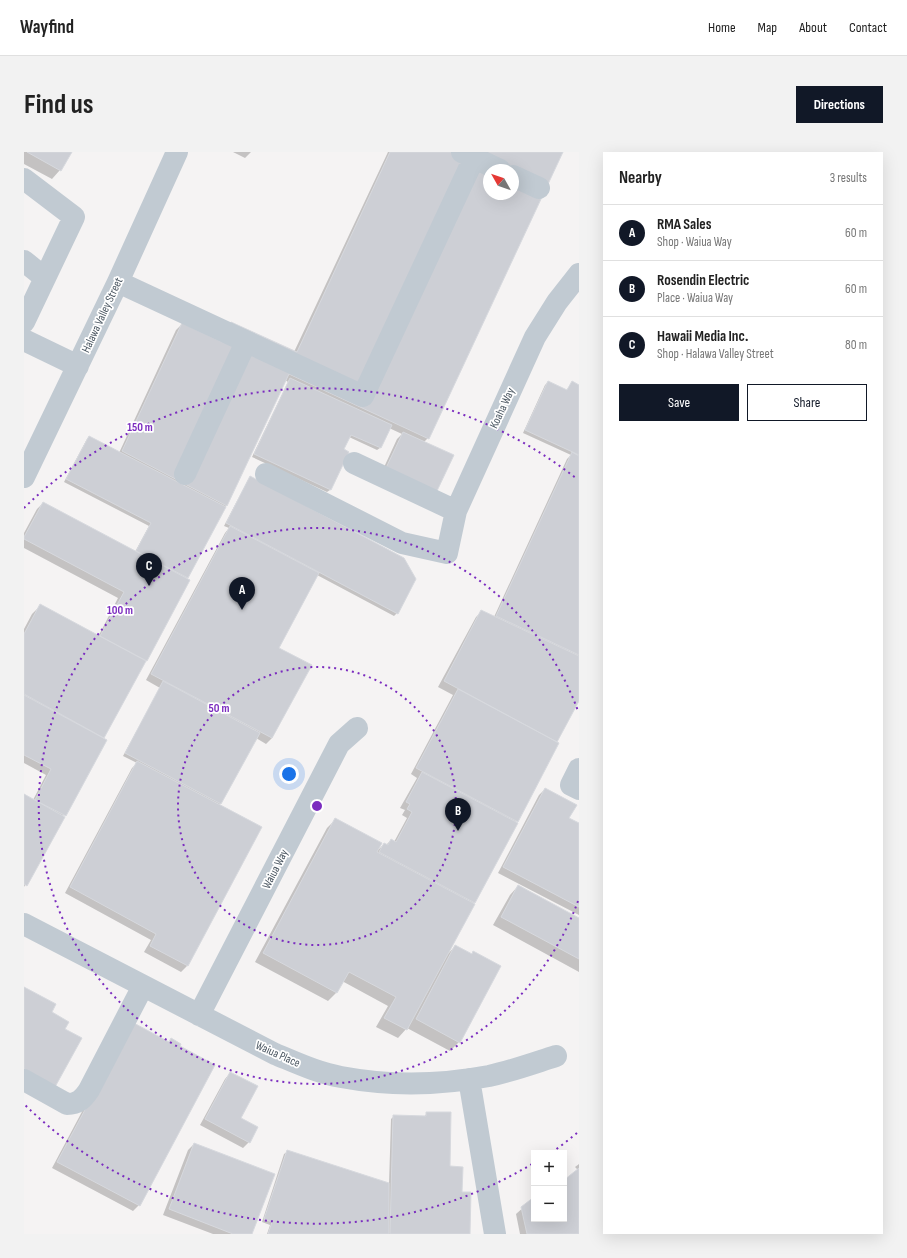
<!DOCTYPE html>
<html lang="en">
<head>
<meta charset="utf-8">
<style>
	body { margin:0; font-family:"Sofia Sans Condensed",sans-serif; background:#f2f2f2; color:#222 }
	.controls { position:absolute; right:12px; bottom:12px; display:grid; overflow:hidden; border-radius:0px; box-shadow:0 4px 16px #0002 }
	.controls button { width:36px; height:36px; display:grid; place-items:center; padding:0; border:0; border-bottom:1px solid #e0e0e0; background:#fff; color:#222; font:20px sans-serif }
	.compass { position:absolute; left:459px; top:12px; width:36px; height:36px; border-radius:50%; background:#fff; box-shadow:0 4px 16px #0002; rotate:310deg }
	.you { position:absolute; left:265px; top:622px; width:14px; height:14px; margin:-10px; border:3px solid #fff; border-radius:50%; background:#1a73e8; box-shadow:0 0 0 6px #1a73e833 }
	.badge { display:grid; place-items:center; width:26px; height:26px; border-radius:50%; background:#111827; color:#fff; font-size:13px; font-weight:700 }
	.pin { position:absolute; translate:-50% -33px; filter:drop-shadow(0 1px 2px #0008) }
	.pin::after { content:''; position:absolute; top:21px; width:14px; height:12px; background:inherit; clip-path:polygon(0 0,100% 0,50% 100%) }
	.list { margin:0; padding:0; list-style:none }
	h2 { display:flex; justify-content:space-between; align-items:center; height:52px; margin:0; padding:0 16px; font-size:17px }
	h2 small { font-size:13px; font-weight:400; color:#767676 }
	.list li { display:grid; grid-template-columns:26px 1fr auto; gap:12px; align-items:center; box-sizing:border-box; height:56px; padding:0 16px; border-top:1px solid #e0e0e0 }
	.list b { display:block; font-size:15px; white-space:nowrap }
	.list p { margin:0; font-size:13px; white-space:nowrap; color:#767676 }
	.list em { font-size:13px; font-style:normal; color:#767676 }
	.actions { display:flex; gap:8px; padding:12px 16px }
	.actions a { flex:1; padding:9px 0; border:1px solid #111827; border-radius:0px; text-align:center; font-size:14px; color:#111827 }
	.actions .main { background:#111827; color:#fff }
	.map { position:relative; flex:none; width:555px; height:1082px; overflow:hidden; border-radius:0px }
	header { display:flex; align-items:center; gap:24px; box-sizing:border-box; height:56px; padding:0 20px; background:#fff; border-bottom:1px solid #e0e0e0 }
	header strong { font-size:19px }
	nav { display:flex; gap:22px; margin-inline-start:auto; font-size:14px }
	.intro { display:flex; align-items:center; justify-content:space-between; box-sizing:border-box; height:96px; padding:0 24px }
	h1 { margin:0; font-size:28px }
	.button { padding:10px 18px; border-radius:0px; background:#111827; color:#fff; font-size:14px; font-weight:700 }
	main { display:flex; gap:24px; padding:0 24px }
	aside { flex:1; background:#fff; border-radius:0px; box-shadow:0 4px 16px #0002 }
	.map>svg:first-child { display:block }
	.shadow { fill:#0003; fill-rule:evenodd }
	.building { fill:#cdcfd5; stroke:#d7d9de; fill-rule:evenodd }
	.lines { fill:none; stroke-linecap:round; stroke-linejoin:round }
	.minor { stroke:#c1cad2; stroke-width:22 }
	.ring { fill:none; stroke:#7b2cbf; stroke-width:2; stroke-dasharray:2 4 }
	.labels { text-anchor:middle; stroke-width:3.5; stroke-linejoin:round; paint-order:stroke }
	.street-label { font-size:12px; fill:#4a5661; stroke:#fff }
	.centre { fill:#7b2cbf; stroke:#fff; stroke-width:2 }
	.ring-label { font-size:12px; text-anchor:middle; font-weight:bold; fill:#7b2cbf; stroke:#fff; stroke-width:3.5; stroke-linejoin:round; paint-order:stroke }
</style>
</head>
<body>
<header>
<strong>Wayfind</strong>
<nav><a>Home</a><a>Map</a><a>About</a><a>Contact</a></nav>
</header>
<div class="intro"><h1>Find us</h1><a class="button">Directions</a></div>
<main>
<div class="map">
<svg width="555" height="1082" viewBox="0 0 555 1082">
	<rect width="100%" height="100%" fill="#f5f3f3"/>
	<path class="shadow" d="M0,0H47L36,18L28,27L0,12Z
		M209,0H227L221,6Z
		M364,0H538L404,286L400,290L356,324L373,287L378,282L365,276L356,296L353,298L325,285L319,298L306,338L303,340L228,305L264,230L261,228L202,354L162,427L122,508L78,586L81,588L0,735V643L9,648L22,623L0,611V477L8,462L16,454L74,485L94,446L0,396V381L13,357L19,351L111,400L125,374L40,330L63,287L66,285L95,301L152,178L158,172L270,200ZM465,18H489V42H465Z
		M524,230L542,239L548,231L555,234V547L491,671L493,672L449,752L424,802L431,794L447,803L449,801L435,890L426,899L383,876L374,886L352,875L364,854L318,829L312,841L304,849L231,810L303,676L311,668L355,697L360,692L362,693L367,688L370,690L383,666L378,663L381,658L376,656L393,626L387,622L429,543L414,535L452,465L458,459L470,465L543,307L547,303L499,281L521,233Z
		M226,326L373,461L370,464L293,423L253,496L286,514L248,586L242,592L232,586L195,654L237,676L163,814L157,820L120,800L127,788L41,741L108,616L113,611L99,604L136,536L122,528L201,381L205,376L200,374L224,328Z
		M521,637L544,666L555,672V763L474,721L515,643Z
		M494,734L555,767V820L469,773L486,743Z
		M102,877L145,890L115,1053L109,1059L28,1016Z
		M206,921L216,966L225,990L219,996L176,973L201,927Z
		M403,961L425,1015L437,1041L445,1082H243L246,1073L238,1070L260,1002L263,1000L365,1032L367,967L370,964L400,965Z
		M170,992L227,1082H189L139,1063L164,998Z
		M555,1012V1082H496L492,1062L510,1046V1067H540V1029L554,1018L551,1015Z"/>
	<path class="building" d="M3,0H48L37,19Z
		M366,0H539L405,287L265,222L203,354L98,299L158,171L198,190L207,170L273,200ZM465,18H489V42H465Z
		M266,226L368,273L357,296L327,283L320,297L325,300L307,338L230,302Z
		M524,229L543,238L548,229L555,233V303L501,278Z
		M379,280L430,303L412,341L361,318Z
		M65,284L202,355L164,426L112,399L127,371L42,327Z
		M548,300L555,304V503L472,464Z
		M226,324L380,406L392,427L374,462L202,371Z
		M19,350L166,428L123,509L76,484L100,440L0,387V385Z
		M206,374L295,421L255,496L288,513L248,586L127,522Z
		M16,452L122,509L80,586L0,542V482Z
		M457,458L555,504V549L533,590L420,529Z
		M139,529L236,581L197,652L101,601Z
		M434,537L535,591L494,670L392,616Z
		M0,543L83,588L42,664L11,648L27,617L0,603Z
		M113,609L238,675L164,814L126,794L132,782L46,735Z
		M398,620L494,671L451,751L355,700L360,691L364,693L367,687L372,690L388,660L383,657L386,652L382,650Z
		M521,636L553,653L545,666L555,671V755L479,715Z
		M0,642L41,665L3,734L0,732Z
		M311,666L358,691L353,700L451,752L383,878L360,866L372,845L325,820L313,841L239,801Z
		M494,733L555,766V807L477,765Z
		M431,793L448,802L449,799L477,814L436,891L392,867Z
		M0,835L32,852L28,860L45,870L41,877L58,886L31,935L0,917Z
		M108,870L145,890L147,886L157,892L156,894L191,913L116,1054L33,1010Z
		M206,920L234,934L217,966L234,975L226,991L181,967Z
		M402,960H427L426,1014L439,1015L438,1040H447L446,1082H366L369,963L402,964Z
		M170,991L251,1022L228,1082H209L145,1057Z
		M263,998L365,1031V1082H244L248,1070L240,1067Z
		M555,1016V1082H503L497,1055L510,1045V1067H540V1028Z"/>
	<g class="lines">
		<path class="minor" d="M438,0L476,18
			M489,24L515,36
			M0,27L50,65L0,170
			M0,109L21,126
			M94,130L339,244L450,6
			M0,188L54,214
			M330,311L432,359
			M161,322L222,190
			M242,322L378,391L423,401L432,359L511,185L533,150L555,122
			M0,325L94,130L153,0
			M555,617L547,633L555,637
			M0,772L251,902C273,911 294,921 317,925C365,934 417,933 465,924C488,919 510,911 532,904
			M175,863L315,592L333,576
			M445,927L471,1082
			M0,928L43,952C54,952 59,947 65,938L119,834"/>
	</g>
	<g class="ring">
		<circle cx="293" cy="654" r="139"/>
		<path d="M554 749A278 278 0 1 1 554 559"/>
		<path d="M553 981A418 418 0 0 1 527 1001M508 1012A418 418 0 0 1 0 952M0 356A418 418 0 0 1 553 327"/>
	</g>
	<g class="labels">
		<g class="street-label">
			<text transform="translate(78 163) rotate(-65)" y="4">Halawa Valley Street</text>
			<text transform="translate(478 256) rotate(-65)" y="4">Koaha Way</text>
			<text transform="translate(251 717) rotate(-63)" y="4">Waiua Way</text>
			<text transform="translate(254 902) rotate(24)" y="4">Waiua Place</text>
		</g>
	</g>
	<circle cx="293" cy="654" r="6" class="centre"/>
	<g class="ring-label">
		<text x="116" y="279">150 m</text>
		<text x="96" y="462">100 m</text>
		<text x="195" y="560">50 m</text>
	</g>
</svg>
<div class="controls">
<button>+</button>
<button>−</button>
</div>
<svg class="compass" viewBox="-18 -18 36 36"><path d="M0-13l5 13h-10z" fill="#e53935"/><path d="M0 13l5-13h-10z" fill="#767676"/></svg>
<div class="you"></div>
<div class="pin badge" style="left:218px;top:458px">A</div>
<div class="pin badge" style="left:434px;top:679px">B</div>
<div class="pin badge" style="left:125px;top:434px">C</div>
</div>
<aside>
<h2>Nearby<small>3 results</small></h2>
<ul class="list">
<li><span class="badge">A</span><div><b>RMA Sales</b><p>Shop · Waiua Way</p></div><em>60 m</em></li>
<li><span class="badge">B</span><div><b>Rosendin Electric</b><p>Place · Waiua Way</p></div><em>60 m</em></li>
<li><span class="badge">C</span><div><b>Hawaii Media Inc.</b><p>Shop · Halawa Valley Street</p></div><em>80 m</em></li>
</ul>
<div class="actions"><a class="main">Save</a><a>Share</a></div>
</aside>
</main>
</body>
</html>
